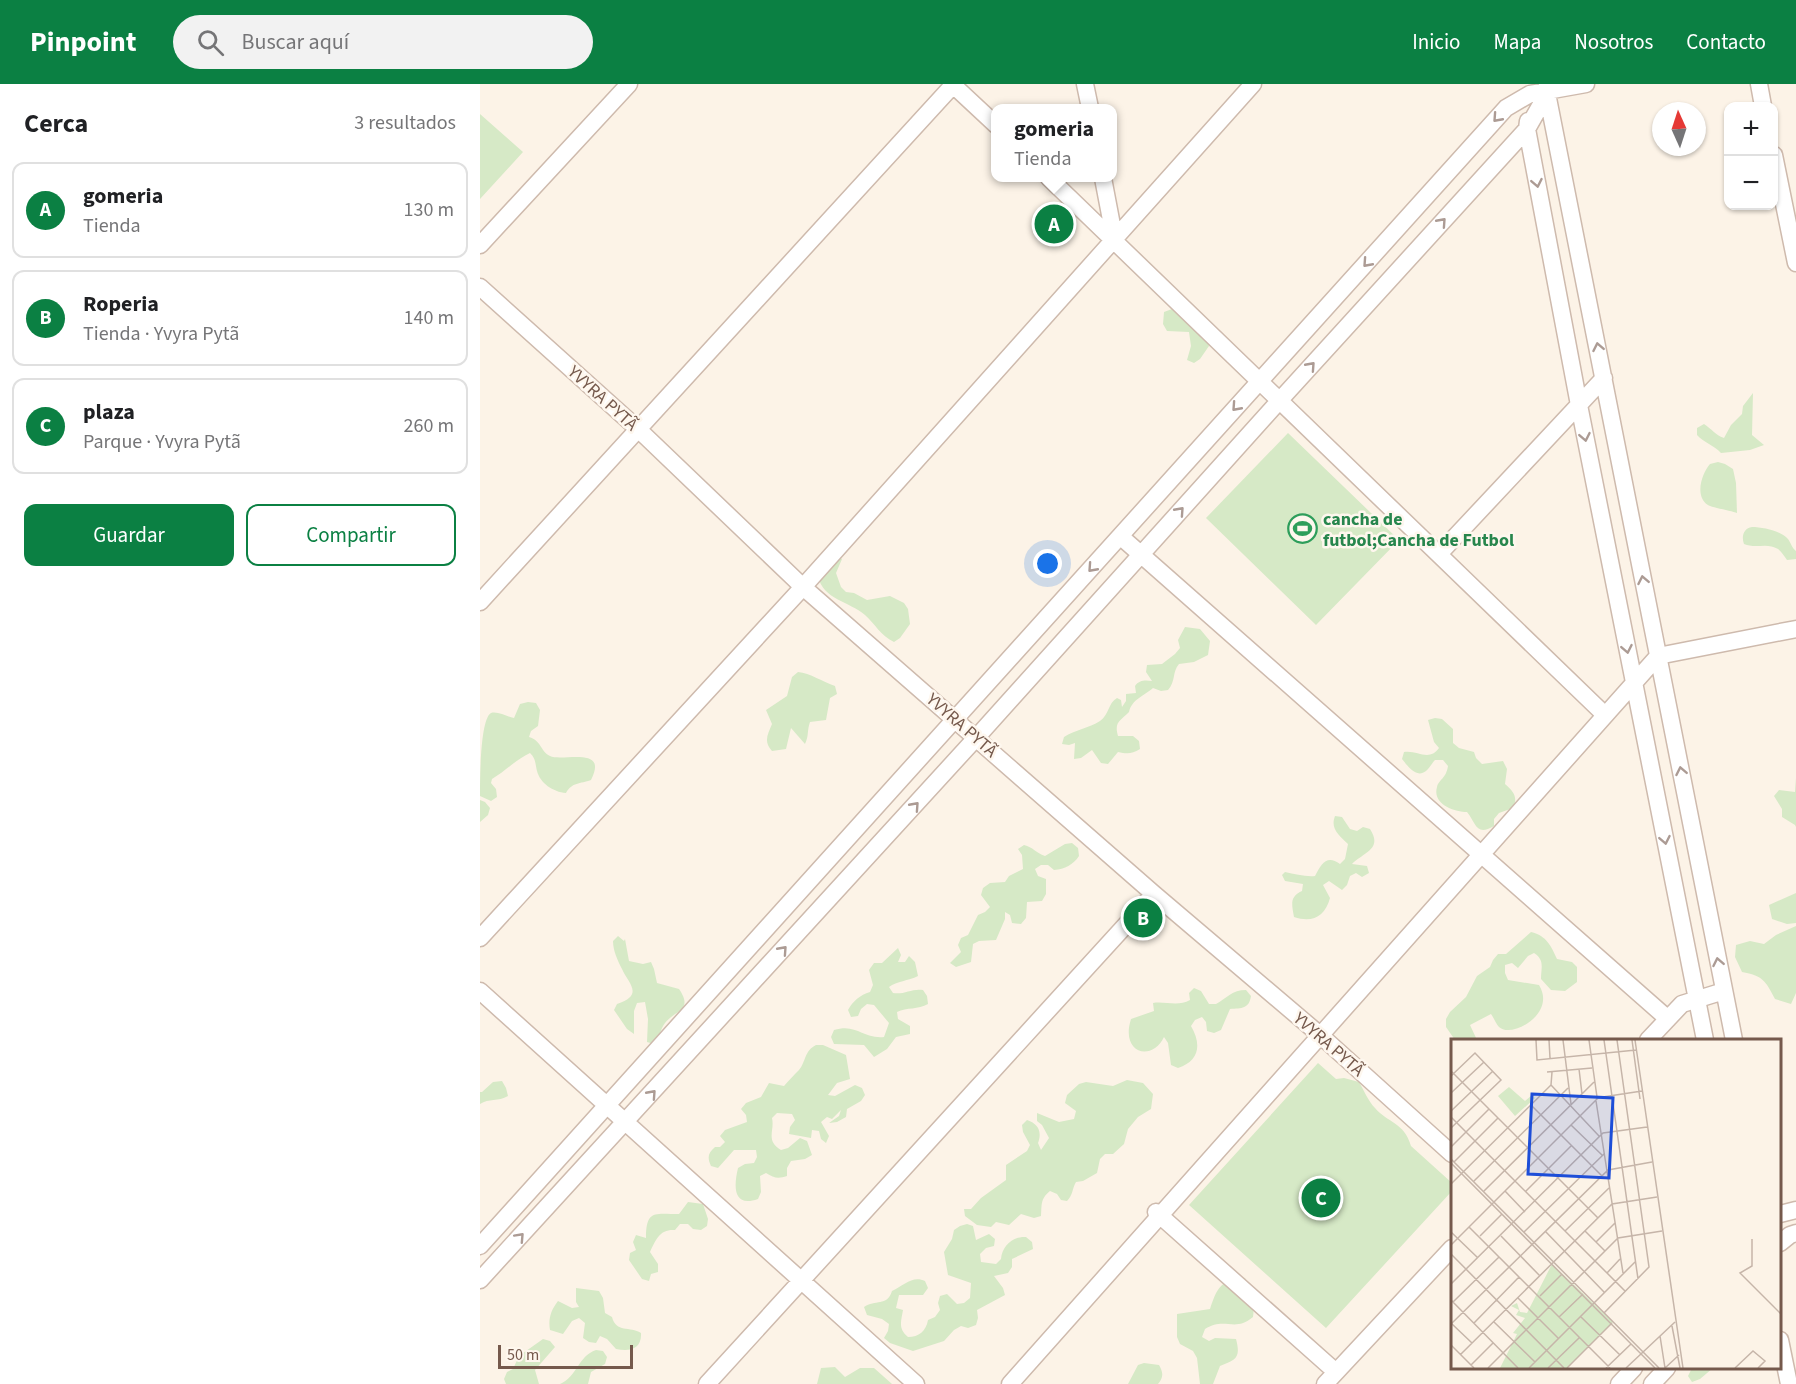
<!DOCTYPE html>
<html lang="es">
<head>
<meta charset="utf-8">
<style>
	body { margin:0; font-family:"Source Sans 3",sans-serif; background:#f2f2f2; color:#202124 }
	.controls { position:absolute; right:18px; top:18px; display:grid; overflow:hidden; border-radius:12px; box-shadow:0 2px 4px #0004 }
	.controls button { width:54px; height:54px; display:grid; place-items:center; padding:0; border:0; border-bottom:2px solid #e0e0e0; background:#fff; color:#202124; font:30px sans-serif }
	.compass { position:absolute; left:1172px; top:18px; width:54px; height:54px; border-radius:50%; background:#fff; box-shadow:0 2px 4px #0004; rotate:357deg }
	.scale { position:absolute; left:18px; bottom:15px; width:135px; box-sizing:border-box; padding-left:6px; border:3px solid #75594c; border-top:0; font-size:16px; line-height:21px; white-space:nowrap; color:#75594c; -webkit-text-stroke:4px #fef7ee; paint-order:stroke }
	.you { position:absolute; left:568px; top:480px; width:21px; height:21px; margin:-15px; border:4px solid #fff; border-radius:50%; background:#1a73e8; box-shadow:0 0 0 9px #1a73e833 }
	.badge { display:grid; place-items:center; width:39px; height:39px; border-radius:50%; background:#0b8043; color:#fff; font-size:20px; font-weight:700 }
	.pin { position:absolute; translate:-50% -50%; border:3px solid #fff; box-shadow:0 2px 6px #0006 }
	.popup { position:absolute; left:511px; top:20px; width:126px; height:78px; box-sizing:border-box; display:grid; place-content:center; border-radius:12px; background:#fff; filter:drop-shadow(0 2px 4px #0005); font-size:20px; white-space:nowrap; color:#757577 }
	.popup b { font-size:22px; color:#202124 }
	.popup::after { content:''; position:absolute; left:50%; top:100%; margin-left:-12px; border:12px solid transparent; border-top-color:#fff }
	.list { margin:0; padding:0; list-style:none }
	h2 { display:flex; justify-content:space-between; align-items:center; height:78px; margin:0; padding:0 24px; font-size:26px }
	h2 small { font-size:20px; font-weight:400; color:#757577 }
	.list li { display:grid; grid-template-columns:39px 1fr auto; gap:18px; align-items:center; box-sizing:border-box; height:96px; margin:0 12px 12px; padding:0 12px; border:2px solid #e0e0e0; border-radius:12px }
	.list b { display:block; font-size:22px; white-space:nowrap }
	.list p { margin:0; font-size:20px; white-space:nowrap; color:#757577 }
	.list em { font-size:20px; font-style:normal; color:#757577 }
	.actions { display:flex; gap:12px; padding:18px 24px }
	.actions a { flex:1; padding:14px 0; border:2px solid #0b8043; border-radius:12px; text-align:center; font-size:21px; color:#0b8043 }
	.actions .main { background:#0b8043; color:#fff }
	.icon { flex:none; width:33px; height:33px; fill:none; stroke:currentColor; stroke-width:2; stroke-linecap:round; stroke-linejoin:round }
	.map { position:relative; flex:none; width:1316px; height:1300px; overflow:hidden }
	header { display:flex; align-items:center; gap:36px; box-sizing:border-box; height:84px; padding:0 30px; background:#0b8043; color:#fff }
	header strong { font-size:28px }
	nav { display:flex; gap:33px; margin-inline-start:auto; font-size:21px }
	.search { width:420px; height:54px; background:#f2f2f2; display:flex; align-items:center; gap:15px; box-sizing:border-box; padding:0 21px; border-radius:33px; color:#757577; font-size:22px }
	main { display:flex }
	aside { flex:1; background:#fff }
	.map>svg:first-child { display:block }
	.green { fill:#d6e9c6 }
	.lines { fill:none; stroke-linecap:round; stroke-linejoin:round }
	.minor-casing { stroke:#cebaad; stroke-width:19 }
	.minor { stroke:#fff; stroke-width:16 }
	.oneway { stroke:#ac9b94 }
	.labels { text-anchor:middle; stroke-width:5; stroke-linejoin:round; paint-order:stroke }
	.street-label { font-size:18px; fill:#75594c; stroke:#fef7ee }
	.leisure-label { font-size:18px; font-weight:bold; fill:#27864d; stroke:#fef7ee; text-anchor:start }
	.inset-road { fill:none; stroke:#c6b5a9; stroke-width:1.5 }
	.view { fill:#1d4ed8; fill-opacity:0.15; stroke:#1d4ed8; stroke-width:3 }
	.inset-edge { fill:none; stroke:#75594c; stroke-width:3 }
</style>
</head>
<body>
<header>
<strong>Pinpoint</strong>
<div class="search"><svg class="icon" aria-label="search" viewBox="0 0 24 24"><circle cx="10" cy="10" r="6"/><path d="M15 15l6 6"/></svg>Buscar aquí</div>
<nav><a>Inicio</a><a>Mapa</a><a>Nosotros</a><a>Contacto</a></nav>
</header>
<main>
<aside>
<h2>Cerca<small>3 resultados</small></h2>
<ul class="list">
<li><span class="badge">A</span><div><b>gomeria</b><p>Tienda</p></div><em>130 m</em></li>
<li><span class="badge">B</span><div><b>Roperia</b><p>Tienda · Yvyra Pytã</p></div><em>140 m</em></li>
<li><span class="badge">C</span><div><b>plaza</b><p>Parque · Yvyra Pytã</p></div><em>260 m</em></li>
</ul>
<div class="actions"><a class="main">Guardar</a><a>Compartir</a></div>
</aside>
<div class="map">
<svg width="1316" height="1300" viewBox="0 0 1316 1300">
	<rect width="100%" height="100%" fill="#fcf3e7"/>
	<path class="green" d="M0,30L43,68L0,115Z
		M692,225H700L727,255L729,262L720,275L714,279L707,276L711,262L709,248L687,247L683,240L684,228Z
		M1273,309L1272,351L1284,361L1270,366L1241,369C1234,361 1224,359 1217,351V344L1224,340C1232,345 1235,351 1244,354L1251,341L1262,330L1263,322Z
		M808,349L919,456L836,541L726,434Z
		M1238,378L1245,380L1253,385L1256,399L1257,429C1252,427 1230,423 1228,421C1214,412 1222,389 1230,380Z
		M1272,443C1283,443 1301,447 1308,455C1311,459 1312,464 1316,467V475L1307,476C1304,472 1302,468 1298,465C1287,458 1276,465 1264,460C1261,452 1264,444 1272,443Z
		M358,472L362,475L356,489L361,503L366,508L374,509L387,516L410,512L424,519L428,525L430,540L420,554L414,558C400,551 396,541 385,531C369,517 343,516 338,492Z
		M705,543L720,545L730,557L728,571L714,578L699,580C692,588 696,597 688,606L681,607L673,604C664,612 652,615 649,628C640,637 634,638 638,652H653L659,657L660,665C652,670 647,670 638,668L628,680L621,679L612,666L601,674L594,675L595,659L589,661L582,660L584,653C595,646 609,644 620,637C629,631 628,619 637,614L641,616L642,623L646,617V610L656,609L655,602C659,596 665,596 672,597L666,588L667,581L682,580L695,570L700,564L698,556Z
		M318,588C330,589 343,598 355,602L357,610L350,614L346,636L330,638C327,646 329,652 325,660L311,644L306,665L292,667C283,657 288,650 292,640L286,626L307,612L312,593Z
		M48,618L56,619L60,626L58,642L51,647L49,653C62,657 60,667 70,672C82,678 129,661 111,696C100,700 92,698 86,709C73,708 60,699 57,687C55,679 56,675 50,669C35,676 26,687 12,695L11,699L16,705L17,713L11,717L0,712C0,697 0,635 11,629C18,627 27,633 34,634L40,620Z
		M955,634L962,635L973,645V659L979,664L994,668L996,674L1002,680L1023,677L1027,685L1025,700C1034,708 1038,713 1033,724L1019,729L1014,735V742C996,753 996,739 987,728C974,728 952,720 957,703C959,695 966,695 968,682L963,676H955C952,679 949,685 946,687C936,695 927,681 922,675L924,668C938,666 949,678 959,664L954,658L948,636Z
		M1316,694V743L1315,741L1302,733V725L1294,712L1299,706L1315,708Z
		M0,716L5,718L10,724L8,731L0,738Z
		M855,732L862,733L870,745L877,747L883,743L890,745C903,765 884,768 872,780L887,782L889,789L882,793L876,789L870,792L867,801L862,806L849,797L843,801L850,814C845,833 832,839 814,833C812,821 809,813 822,807L823,800L805,797L802,791L805,788C815,790 826,793 835,792C841,780 847,770 860,780L865,775L868,760C859,751 850,745 855,732Z
		M592,759L598,764L599,772C593,781 585,785 574,786L568,781H561L555,785L558,792L566,795V810L562,817L547,818L546,834L541,840L532,839L530,831L525,828V835L516,856L499,857L493,860L491,878L476,883L470,879L481,868L478,861L481,854L488,851L498,831L505,828L510,823L501,811L503,804L510,799L525,798L529,792L543,785L542,771L538,765L544,761C553,763 556,769 565,772L585,760Z
		M1316,809V839L1307,840L1292,835L1289,821Z
		M1316,842V909L1311,920L1295,915C1285,896 1283,892 1262,888L1255,873L1256,861L1270,857L1284,860L1296,851Z
		M1051,848C1067,852 1071,862 1077,875L1092,878L1097,883V898L1085,907L1071,906L1061,895C1061,884 1065,876 1054,869L1048,872L1038,884L1032,879L1025,881V889L1028,896L1059,901C1077,930 1031,955 1019,943C1016,940 1014,934 1011,930L990,941L997,956H975L966,943V935L970,928L986,913L997,892L1010,883L1013,876L1018,870H1026Z
		M138,852L144,857L145,855L149,877L163,880L171,878L174,885L177,899L199,905C214,927 195,926 185,939C180,945 180,954 174,960L167,958L168,935L165,918L157,919L154,927V950L147,945L134,926L137,920C165,911 148,899 142,885C138,877 133,867 133,857Z
		M418,864L421,871L418,878H425L429,872L435,878L438,892C428,897 417,897 409,903L413,909C424,911 432,904 443,906L447,912L448,920C438,926 427,923 417,928L418,935L430,942V950L416,953L407,965L394,973L384,961L354,960L351,953L354,946C377,939 382,955 404,953L409,939L394,921L387,920L381,925L378,932L371,933L368,926C373,917 380,911 390,908L393,901L389,886L394,879H402Z
		M714,904L721,907L729,920H736C747,914 752,906 766,906L771,912C769,925 762,924 750,925L741,946L734,949L727,947L726,938L722,933L715,936L711,942C722,961 719,977 698,984L691,981L688,959L684,953C672,978 640,970 651,935L674,927L673,919C685,917 698,923 710,916L709,909Z
		M336,961H343L366,971L370,995L357,999L348,1011L355,1012L375,1001L382,1004L385,1011L381,1017L367,1025L366,1033L357,1038L349,1039L359,1032L361,1026L352,1035L347,1033L341,1038L349,1052L346,1059L341,1055L339,1047L332,1046L331,1054L309,1050L310,1043L315,1036L312,1030L297,1029L292,1034C295,1047 285,1056 301,1066L308,1064L320,1054L327,1057L332,1071L325,1075L311,1077L307,1084V1092C298,1095 294,1094 286,1089L280,1092L281,1108L278,1115C252,1124 254,1101 258,1084L265,1080L274,1079L277,1073L276,1066H254L238,1084L231,1082C227,1073 228,1069 235,1063H240L245,1058L240,1052L245,1046L267,1038L266,1031L261,1025L266,1019L281,1013L289,999L304,1002C309,996 314,991 319,986C326,978 324,967 336,961Z
		M838,979L856,995L864,994L879,998C884,1006 888,1017 895,1024C908,1039 924,1038 931,1062L972,1099V1107L846,1244L709,1121Z
		M647,996L663,999L673,1010L671,1025L658,1033L648,1045L644,1060L633,1070H625L620,1075L617,1089L603,1097L596,1098C592,1105 593,1111 587,1117L581,1116L577,1110L570,1107C560,1115 562,1121 561,1132L554,1134L541,1130L529,1141L516,1138L511,1143L497,1141L485,1132L484,1125H491L501,1114L526,1096V1081L547,1067L550,1061L543,1048L542,1041L547,1036C559,1040 562,1048 558,1059L561,1066L569,1054L562,1041L557,1037V1029L579,1038L594,1035L596,1027L585,1019L587,1011L599,1000L606,998L633,1002Z
		M22,997L26,1004L28,1012C18,1018 9,1014 0,1020V1008H2L13,998Z
		M208,1118L223,1120L228,1135L227,1142L221,1146L213,1145L208,1140H200L195,1146C180,1145 176,1155 170,1168L178,1180V1188L171,1190L169,1197L162,1195L149,1176L150,1169L156,1166L153,1158L156,1151L166,1154C166,1125 175,1130 199,1130Z
		M487,1140L493,1142L496,1156L509,1150L515,1155L514,1162L506,1164L500,1170L501,1178L516,1180L521,1175C522,1162 533,1152 546,1153L552,1158L553,1165L532,1175V1183L528,1189L514,1192L523,1204L525,1211L497,1226L498,1234L496,1241L488,1244L481,1242L474,1246L464,1257L433,1267L410,1259L404,1254L408,1247L409,1240L402,1235L387,1231L384,1223C395,1215 407,1223 412,1207C424,1201 433,1191 445,1197L448,1204L443,1211H419L416,1224L423,1226C421,1238 418,1245 428,1253C439,1253 446,1247 448,1236L455,1233L460,1226L458,1219L460,1212L467,1210L477,1220L484,1219L490,1214L491,1199L468,1191L464,1168L472,1155L474,1146L480,1142Z
		M757,1193L765,1194C771,1205 775,1221 773,1233C754,1249 745,1232 725,1245L722,1253L729,1257L735,1254L756,1255C761,1274 756,1276 740,1282L733,1300H720L717,1274L713,1267L700,1260L697,1253V1230L730,1225C736,1207 739,1199 757,1193Z
		M96,1204L119,1207L123,1214L125,1229L132,1233C136,1249 150,1242 161,1249C162,1265 150,1268 136,1265L127,1255L120,1252L116,1259L109,1258L103,1254L105,1239L99,1234L92,1237L83,1250L70,1246C68,1235 71,1226 78,1217L92,1224L99,1223L96,1218Z
		M63,1255L70,1257L75,1263L55,1286L59,1300H26L24,1295L27,1288L33,1285L39,1272Z
		M116,1266L123,1267L127,1273L125,1280L111,1288L108,1300H80C97,1293 98,1272 116,1266Z
		M664,1279L679,1281C683,1288 684,1293 678,1300H648L658,1281Z
		M355,1283L365,1293L380,1284H394L412,1300H337L341,1284Z
		M1212,1284H1233L1220,1295L1212,1298L1208,1292Z"/>
	<g class="lines">
		<defs>
			<path id="minor" d="M472,0L516,41
				M605,0L610,24
				M1279,0L1283,22
				M1066,4L1254,956
				M1048,37L1047,45L1099,321L1225,956
				M1294,71L1316,179
				M569,94L1125,631
				M623,94L635,157
				M0,161L149,0
				M0,203L159,346L323,503L674,810L840,951L972,1070
				M640,452L1188,935
				M959,470L1124,294
				M0,518L474,0
				M0,854L323,503L773,0
				M0,907L436,1300
				M1168,956L1202,920L1244,907
				M676,1128L856,1288
				M1300,1130L1316,1126
				M1300,1159L1310,1151L1316,1149
				M0,1162L1026,24L1050,10L1106,0
				M0,1196L496,654L800,316L1047,45L1068,8
				M1300,1256L1309,1300
				M227,1300L674,810
				M530,1300L1178,572L1316,545
				M845,1300L972,1164
				M1139,1300L1154,1284
				M1172,1300L1187,1284"/>
		</defs>
		<use href="#minor" class="minor-casing"/>
		<use href="#minor" class="minor"/>
	</g>
	<defs><path id="oneway-chevron" d="M-2-3.5L2.5 0L-2 3.5" fill="none" stroke-width="1.6" stroke-linecap="round" stroke-linejoin="round" transform="scale(1.5)"/></defs>
	<g class="oneway">
		<use href="#oneway-chevron" transform="translate(1017 34) rotate(132)"/>
		<use href="#oneway-chevron" transform="translate(1057 99) rotate(79)"/>
		<use href="#oneway-chevron" transform="translate(962 138) rotate(-48)"/>
		<use href="#oneway-chevron" transform="translate(887 179) rotate(132)"/>
		<use href="#oneway-chevron" transform="translate(1118 263) rotate(-101)"/>
		<use href="#oneway-chevron" transform="translate(831 282) rotate(-48)"/>
		<use href="#oneway-chevron" transform="translate(756 323) rotate(132)"/>
		<use href="#oneway-chevron" transform="translate(1105 353) rotate(79)"/>
		<use href="#oneway-chevron" transform="translate(700 427) rotate(-48)"/>
		<use href="#oneway-chevron" transform="translate(612 484) rotate(132)"/>
		<use href="#oneway-chevron" transform="translate(1163 496) rotate(-101)"/>
		<use href="#oneway-chevron" transform="translate(1147 565) rotate(79)"/>
		<use href="#oneway-chevron" transform="translate(1201 687) rotate(-101)"/>
		<use href="#oneway-chevron" transform="translate(435 722) rotate(-48)"/>
		<use href="#oneway-chevron" transform="translate(1185 756) rotate(79)"/>
		<use href="#oneway-chevron" transform="translate(303 866) rotate(-48)"/>
		<use href="#oneway-chevron" transform="translate(1238 878) rotate(-101)"/>
		<use href="#oneway-chevron" transform="translate(172 1010) rotate(-48)"/>
		<use href="#oneway-chevron" transform="translate(40 1153) rotate(-47)"/>
	</g>
	<defs>
		<symbol id="stadium-ring" viewBox="-11 -11 22 22"><circle r="9.5" fill="#fef7ee" stroke="#2e9e5b" stroke-width="1.5"/><path d="M0-5a6.5 5 0 1 0 0 10a6.5 5 0 1 0 0-10ZM-3.5-1.8h7v3.6h-7Z" fill="#2e9e5b"/></symbol>
	</defs>
	<g fill-rule="evenodd">
		<use href="#stadium-ring" x="806" y="428" width="33" height="33"/>
	</g>
	<g class="labels">
		<g class="street-label">
			<text transform="translate(123 314) rotate(42)" y="6">YVYRA PYTÃ</text>
			<text transform="translate(482 641) rotate(41)" y="6">YVYRA PYTÃ</text>
			<text transform="translate(849 960) rotate(41)" y="6">YVYRA PYTÃ</text>
		</g>
		<g class="leisure-label">
			<text x="843" y="441">cancha de<tspan x="843" dy="21">futbol;Cancha de Futbol</tspan></text>
		</g>
	</g>
	<g transform="translate(971 955)">
		<rect width="330" height="330" fill="#fcf3e7"/>
		<path d="M58,48L74,62L81,56L84,59L64,77L47,57ZM101,225L162,283L116,329H49L66,295L62,294L74,279L65,276L68,271L60,267L66,264L69,273L76,274Z" fill="#d6e9c6"/>
		<path class="inset-road" d="M85,1L86,21L185,11M98,1L99,19M112,1L120,65M138,1L146,58M153,1L187,240M181,1L189,60M184,1L232,329M128,30L131,55M0,32L147,179M96,33L141,29M0,37L24,14L50,41L0,89M100,46L148,97M0,54L33,23M145,59L191,52M145,62L172,234M80,66L151,137M0,72L42,32M0,78L174,252M120,86L151,116M0,108L38,70M0,120L208,329M3,123L47,79M0,124L204,329M23,142L117,49M0,145L100,46L101,33M33,152L143,43M54,152L74,173M75,152L120,107M18,188L159,329M94,192L153,253M114,192L158,149M134,192L154,212M0,193L27,219M73,193L153,115M29,197L51,175M50,197L89,237M301,200V227L289,234L330,275M145,203L164,184M0,206L147,59M0,215L113,329M156,234L169,220M0,245L152,94L196,88M89,257L111,235M67,259L108,300M0,261L67,329M2,263L48,218M153,274L198,228L166,1M108,278L132,255M130,278L169,316M43,283L84,323M23,284L68,238M0,285L157,131L201,123M1,285L21,304M221,287L229,329M209,297L214,329M0,306L23,329M9,316L161,165L206,158M20,326L42,304M37,329L167,199L211,192M78,329L184,223M97,329L128,299M116,329L161,284M155,329L180,305M175,329L224,283M214,329L228,316M284,329L302,312L314,322L307,329"/>
		<path class="view" d="M81,55L162,59L158,139L77,135Z"/>
		<rect width="330" height="330" class="inset-edge"/>
	</g>
</svg>
<div class="controls">
<button>+</button>
<button>−</button>
</div>
<svg class="compass" viewBox="-18 -18 36 36"><path d="M0-13l5 13h-10z" fill="#e53935"/><path d="M0 13l5-13h-10z" fill="#757577"/></svg>
<div class="scale">50 m</div>
<div class="you"></div>
<div class="pin badge" style="left:574px;top:140px">A</div>
<div class="popup"><b>gomeria</b>Tienda</div>
<div class="pin badge" style="left:663px;top:834px">B</div>
<div class="pin badge" style="left:841px;top:1114px">C</div>
</div>
</main>
</body>
</html>
